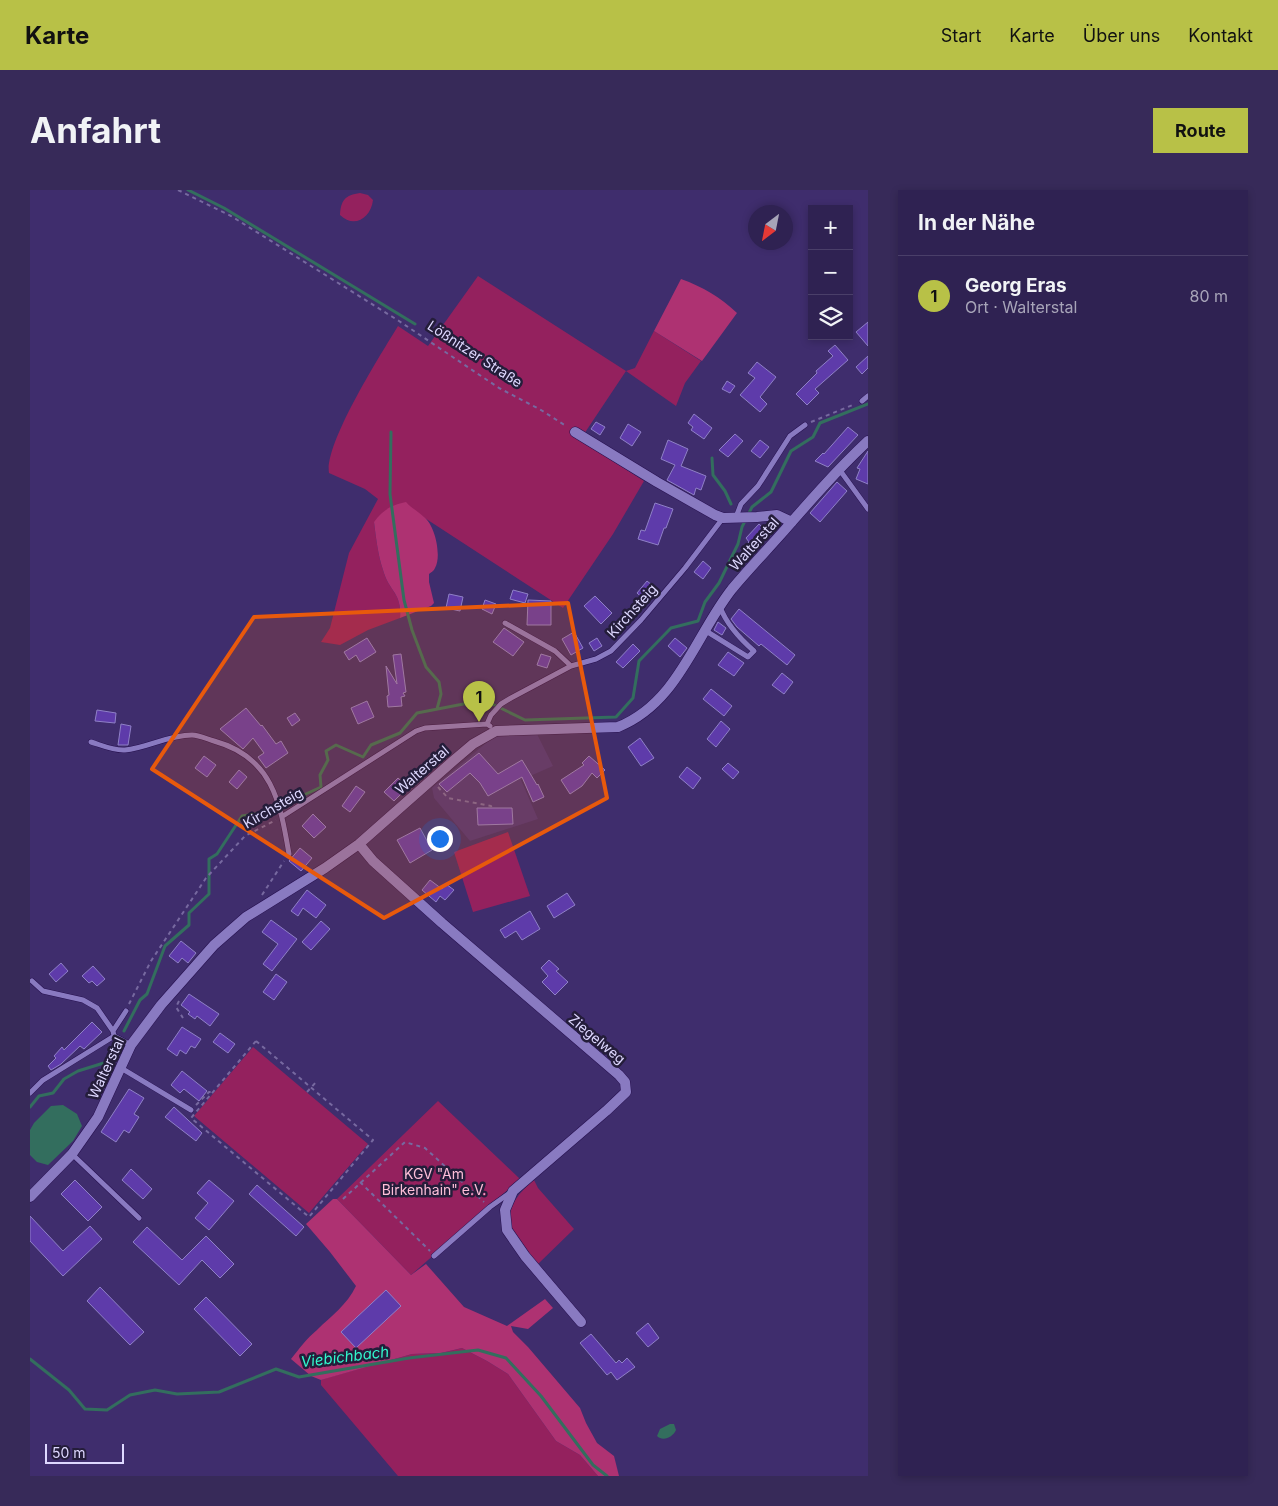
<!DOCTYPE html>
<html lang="de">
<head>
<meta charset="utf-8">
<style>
	body { margin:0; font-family:Inter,sans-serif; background:#372a59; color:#f1f3f6 }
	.controls { position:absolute; right:15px; top:15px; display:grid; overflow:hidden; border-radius:0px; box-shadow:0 2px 8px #0003 }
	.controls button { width:45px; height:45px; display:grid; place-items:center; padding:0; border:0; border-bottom:1px solid #4a3f69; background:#2f2252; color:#f1f3f6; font:25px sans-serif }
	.compass { position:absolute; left:718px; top:15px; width:45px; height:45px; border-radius:50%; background:#2f2252; box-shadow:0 2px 8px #0003; rotate:212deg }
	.scale { position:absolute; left:15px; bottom:12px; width:79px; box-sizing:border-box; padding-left:5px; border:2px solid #ded8ff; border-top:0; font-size:14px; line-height:18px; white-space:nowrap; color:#ded8ff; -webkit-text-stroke:4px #241d3a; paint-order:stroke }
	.you { position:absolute; left:409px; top:648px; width:18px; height:18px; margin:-12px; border:4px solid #fff; border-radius:50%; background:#1a73e8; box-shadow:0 0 0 8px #1a73e833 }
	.badge { display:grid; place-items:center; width:32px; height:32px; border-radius:50%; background:#b8c147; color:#111; font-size:16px; font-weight:700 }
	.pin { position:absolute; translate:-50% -41px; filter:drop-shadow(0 1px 2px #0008) }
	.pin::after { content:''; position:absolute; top:26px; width:18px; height:15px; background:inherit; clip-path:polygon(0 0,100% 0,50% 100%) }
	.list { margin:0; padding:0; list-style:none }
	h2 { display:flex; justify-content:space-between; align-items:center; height:65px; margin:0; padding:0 20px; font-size:21px }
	h2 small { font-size:16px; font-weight:400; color:#a7a4b8 }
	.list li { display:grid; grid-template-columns:32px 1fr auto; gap:15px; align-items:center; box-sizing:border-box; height:80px; padding:0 20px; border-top:1px solid #4a3f69 }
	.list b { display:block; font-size:19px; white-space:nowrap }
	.list p { margin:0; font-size:16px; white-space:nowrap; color:#a7a4b8 }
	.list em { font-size:16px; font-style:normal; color:#a7a4b8 }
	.icon { flex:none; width:28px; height:28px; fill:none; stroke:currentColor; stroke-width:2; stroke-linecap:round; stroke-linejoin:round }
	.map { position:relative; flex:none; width:838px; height:1286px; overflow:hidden; border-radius:0px }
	header { display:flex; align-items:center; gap:30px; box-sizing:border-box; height:70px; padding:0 25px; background:#b8c147; color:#111 }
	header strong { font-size:24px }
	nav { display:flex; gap:28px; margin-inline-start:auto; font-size:18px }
	.intro { display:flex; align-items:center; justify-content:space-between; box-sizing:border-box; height:120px; padding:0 30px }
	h1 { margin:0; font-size:35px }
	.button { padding:12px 22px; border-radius:0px; background:#b8c147; color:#111; font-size:18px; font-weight:700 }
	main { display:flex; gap:30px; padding:0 30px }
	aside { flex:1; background:#2f2252; border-radius:0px; box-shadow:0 2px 8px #0003 }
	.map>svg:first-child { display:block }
	.built { fill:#49357d }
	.green { fill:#94215e }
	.forest { fill:#ae3272 }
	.water { fill:#336e5e }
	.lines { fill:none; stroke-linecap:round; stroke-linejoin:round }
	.stream { stroke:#336e5e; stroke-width:3 }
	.building { fill:#5e3baa; stroke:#8f80c7 }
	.service-casing { stroke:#271150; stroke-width:6 }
	.minor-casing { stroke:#271150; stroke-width:11 }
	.path { stroke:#7769a0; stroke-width:2; stroke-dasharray:4 4; stroke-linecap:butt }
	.service { stroke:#897ac1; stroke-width:5 }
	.minor { stroke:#897ac1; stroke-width:10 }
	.marked { fill:#e8590c; fill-opacity:0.2; stroke:#e8590c; stroke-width:4; stroke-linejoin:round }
	.labels { text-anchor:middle; stroke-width:5; stroke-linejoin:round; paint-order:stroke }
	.street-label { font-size:14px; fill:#ded8ff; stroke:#241d3a }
	.park-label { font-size:14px; fill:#febed8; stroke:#241d3a }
	.water-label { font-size:15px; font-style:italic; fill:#32f8cd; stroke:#241d3a }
</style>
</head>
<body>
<header>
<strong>Karte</strong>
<nav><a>Start</a><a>Karte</a><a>Über uns</a><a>Kontakt</a></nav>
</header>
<div class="intro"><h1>Anfahrt</h1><a class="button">Route</a></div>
<main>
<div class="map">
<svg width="838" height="1286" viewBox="0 0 838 1286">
	<rect width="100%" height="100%" fill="#3f2d6d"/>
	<path class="built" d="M506,542L523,576L491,590L508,629L440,651L404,608L402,598L467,544Z"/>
	<path class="green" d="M330,3L338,5L343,10C341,28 324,39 310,25C311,10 315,5 330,3Z
		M448,86L596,181L605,178L624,141L671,171L655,193L646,216L596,181L550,250L614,291L583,344L533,418L384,321L344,332C346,348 348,365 353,380C359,402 372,402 370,428L338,440L310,455L291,452L300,438L319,363L348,309L335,299L299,283C294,254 351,164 368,136L398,156Z
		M478,642L500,706L443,722L424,662Z
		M223,857L338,954L279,1023L164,926Z
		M408,911L490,989L381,1085L307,1009Z
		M504,990L508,998L544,1039L508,1074C501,1065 487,1051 482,1040C474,1020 489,1002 504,990Z
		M432,1158L457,1171L478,1184L526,1251L550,1265L568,1286H368L291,1195V1190L297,1188L382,1164L411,1163Z"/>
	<path class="forest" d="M651,89C673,97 690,107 707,123L672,171L624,141Z
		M376,312C382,319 388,321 394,327C405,335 412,366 405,378C404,381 401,382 399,384V392L404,413L401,416L370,428C372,402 359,402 353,380C348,365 346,348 344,332C353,320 361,315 376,312Z
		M303,1009H307L381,1085L396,1074L434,1117L477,1136L515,1109L523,1118L498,1139L481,1136L483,1142L498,1157L550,1218L556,1233L567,1253L584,1266L589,1286H568L550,1265L526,1251L478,1184L457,1171L432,1158L411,1163L382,1164L291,1190L281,1186L261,1169C269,1159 277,1148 287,1140C301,1126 317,1115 326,1096L300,1062L276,1034Z"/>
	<path class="water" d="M33,915L47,924L52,936L43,951L18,975L7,972L0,965V940L4,933L21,916Z
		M640,1234H644L646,1240C643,1247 633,1252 627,1246L630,1239Z"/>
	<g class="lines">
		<path class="stream" d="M158,0L194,18L385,134
			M361,242L360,304L374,410L382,440L396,477L409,492L411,504L407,519
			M682,268L683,285L695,301L701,314
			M94,841L110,810L117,804L135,756L159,735V723L179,704V669L187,664L212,626L237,622L291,597L290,585L298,570L296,561L306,555L333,567L341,555L370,543L387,523L454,510L495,530L586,527L603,508L609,471L641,438L668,431L675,412L689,393L708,354L712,337L722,317L741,302L761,261L783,247L790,233L838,214
			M0,917L9,906L23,903L34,889L48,881L77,872L85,856
			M0,1169L39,1200L55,1219L77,1220L100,1205L125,1200L147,1204L189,1202L246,1179L269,1187L379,1168L448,1160L476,1168L511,1206L563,1275L577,1286"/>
	</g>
	<path class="building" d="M838,132V156L826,142Z
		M805,155L818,170L785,199L789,203L777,215L766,204L787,183L786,181L803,166L798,161Z
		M838,166V178L832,184L826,177Z
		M727,172L746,187L730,207L737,214L730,222L710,205L725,188L718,183Z
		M697,191L705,196L700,203L692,199Z
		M664,224L682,238L674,249L661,240L663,237L658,233Z
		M566,232L575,237L570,245L561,239Z
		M598,234L611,242L602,256L590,248Z
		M818,237L828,245L798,277L785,271L793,263L794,264Z
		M705,244L713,251L698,267L689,260Z
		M638,250L658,259L651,276L676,286L671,300L666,298L664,305L637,290L645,275L631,269Z
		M730,250L739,257L730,268L721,261Z
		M838,261V294L826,289L830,279L827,278Z
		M807,292L817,301L790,332L780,323Z
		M625,313L643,319L636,338H634L628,355L608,349L611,340L615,341Z
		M729,334L739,343L711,374L705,369L719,352L716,348Z
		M673,371L681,378L673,389L664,382Z
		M617,391L628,400L617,412L607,403Z
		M483,400L498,404L495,413L480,409Z
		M419,404L433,407L430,421L416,418Z
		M565,406L582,423L571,434L554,416Z
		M455,410L466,414L462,424L452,419Z
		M498,410L521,411V435H497Z
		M709,419L765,465L757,475L731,454L729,456L707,437L701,429Z
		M688,432L696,438L692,445L684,440Z
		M474,438L494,452L483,466L463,452Z
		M544,442L553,458L541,465L532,449Z
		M337,448L346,462L330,472L326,465L319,470L314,462Z
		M567,448L572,456L564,461L559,453Z
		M645,448L657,458L650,467L638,456Z
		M603,454L610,461L593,478L586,472Z
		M698,462L714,473L704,486L688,475Z
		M371,464L376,502L373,503L375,506L371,507L372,516L358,517L357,506L359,505L356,476L367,494L363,465Z
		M511,464L521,467L517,478L507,475Z
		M752,483L763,492L754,504L742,495Z
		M681,499L702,516L694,526L673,509Z
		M337,511L344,527L328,534L321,518Z
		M216,518L231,536L232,535L246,554L251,551L258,563L236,578L228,567L234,563L223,548L213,559L190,539Z
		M67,520L86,523L85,533L65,531Z
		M265,523L270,530L262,536L257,528Z
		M691,531L700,539L686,557L677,549Z
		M91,534L101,536L98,555H88Z
		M610,548L624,568L611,576L598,557Z
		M449,563L468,584L492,570L507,595L508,594L514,607L503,612L492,587L458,606L450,593L440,583L417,602L409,594Z
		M174,566L186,575L177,587L165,578Z
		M559,566L575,580L567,588L562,583L552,596L540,604L531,590L554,575L552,573Z
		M698,573L709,582L703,589L692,579Z
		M657,577L671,588L663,599L649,587Z
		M209,580L217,587L207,599L199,592Z
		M368,588L378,597L364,611L354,602Z
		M326,596L335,602L320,622L312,616Z
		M447,618H482L483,634L448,635Z
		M283,624L296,637L284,648L272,636Z
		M390,638L402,660L380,673L367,650Z
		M270,658L282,668L271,681L259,671Z
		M400,690L412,699L416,694L424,700L415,710L410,706L406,712L392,700Z
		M277,700L296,715L286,728L273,718L268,726L261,721Z
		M537,703L545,715L524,728L517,716Z
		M500,721L510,739L492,750L486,741L475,748L470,740Z
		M241,730L267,749L242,781L233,774L248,754L232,742Z
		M291,731L300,739L281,760L272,752Z
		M151,751L166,763L158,773L152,768L148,773L139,766Z
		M519,770L529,779L526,781L538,792L525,805L512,792L518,786L511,778Z
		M31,773L38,781L26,792L19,784Z
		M63,776L75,789L67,796L62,791L59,793L52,786Z
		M246,784L257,792L244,810L233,802Z
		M159,804L189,824L180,836L167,826L165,829L158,824L160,822L151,815Z
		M62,832L72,842L54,859L50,856L31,874L21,880L18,876L26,868L24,866L32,857L34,860Z
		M152,837L171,849L165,858L161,856L156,864L150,860L147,866L137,859Z
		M190,843L205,854L198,863L183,852Z
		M152,881L177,901L169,911L154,899L150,903L141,895Z
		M99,899L114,908L104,924L109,927L99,943L94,940L86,952L71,942Z
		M144,917L172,943L166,951L135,927Z
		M101,979L122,999L113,1009L92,990Z
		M45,990L72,1017L58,1031L31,1004Z
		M179,990L204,1011L179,1040L165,1028L178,1013L167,1003Z
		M227,995L274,1037L266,1046L219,1004Z
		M0,1026L33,1061L60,1036L72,1049L33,1086L0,1051Z
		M117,1037L152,1070L176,1046L204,1074L190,1088L172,1070L149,1095L103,1052Z
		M70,1097L114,1142L100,1155L57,1111Z
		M356,1100L371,1116L326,1158L311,1142Z
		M176,1107L222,1154L210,1166L164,1119Z
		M618,1133L629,1148L618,1157L606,1143Z
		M561,1144L586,1173L589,1170L592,1173L597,1168L605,1177L587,1190L581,1182L577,1185L550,1153Z"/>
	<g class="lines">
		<defs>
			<path id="service" d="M832,211L838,206
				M809,279L838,319
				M706,327L711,314L728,296L760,246L775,235
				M475,433L525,461L541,476
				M676,441L718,467L724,461C709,448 697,435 690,417
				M457,534L461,525L471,514L481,508L541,476L566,469L581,461L611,430L655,378L693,328
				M61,552C71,555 84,561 95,560C117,558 138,545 162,545C169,545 177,549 184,551C242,567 250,611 259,664
				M253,626L386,541L395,538L457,534L460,536
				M2,791L13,801L53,810L67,818L83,841L84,846L101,855
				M83,841L96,821
				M91,878L161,920
				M0,903L13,890L84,846
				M42,964L109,1028
				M404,1066L460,1017L481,1002"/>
			<path id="minor" d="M545,242L627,292L685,325L693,328L727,327L747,325L762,332
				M329,654L343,671L412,733L589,885L595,892L596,902L576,921L483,1001L475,1020L477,1040L495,1066L551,1132
				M0,1007L42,964L68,927L101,855L131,815L184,755L216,727L295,678L329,654L423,571L443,554L466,541L588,537C648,513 665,446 702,399C718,380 736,361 752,343C780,311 807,280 838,251"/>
		</defs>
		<use href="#service" class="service-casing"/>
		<use href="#minor" class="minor-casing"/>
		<path class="path" d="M148,0L201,26L369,131L469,198L511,220L536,236
			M781,232L825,214
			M408,597L418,608L461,616L462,620
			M232,705L254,671
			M149,811L146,817L153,828
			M99,814L121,771L176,688L215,646L246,630
			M226,851L343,950L279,1027L161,928Z
			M277,902L287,891
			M166,915L179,902H183
			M330,992L400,1061
			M313,1009L375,952L395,958L454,1012"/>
		<use href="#service" class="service"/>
		<use href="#minor" class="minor"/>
	</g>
	<path class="marked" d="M538,413L577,608L354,728L122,579L224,427Z"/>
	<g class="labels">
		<g class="street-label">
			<text transform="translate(445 164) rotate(33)" y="5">Lößnitzer Straße</text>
			<text transform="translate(724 354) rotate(-48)" y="5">Walterstal</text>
			<text transform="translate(602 421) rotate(-48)" y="5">Kirchsteig</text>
			<text transform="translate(392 580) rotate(-41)" y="5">Walterstal</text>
			<text transform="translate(243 618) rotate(-30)" y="5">Kirchsteig</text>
			<text transform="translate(567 849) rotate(40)" y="5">Ziegelweg</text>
			<text transform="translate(76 878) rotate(-65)" y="5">Walterstal</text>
		</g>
		<g class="park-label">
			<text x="404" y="989">KGV "Am<tspan x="404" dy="16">Birkenhain" e.V.</tspan></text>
		</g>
		<g class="water-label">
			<text transform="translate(315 1167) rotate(-7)" y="5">Viebichbach</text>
		</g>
	</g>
</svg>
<div class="controls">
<button>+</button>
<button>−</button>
<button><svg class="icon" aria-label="layers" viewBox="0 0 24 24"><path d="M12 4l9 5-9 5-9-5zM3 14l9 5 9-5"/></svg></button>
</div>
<svg class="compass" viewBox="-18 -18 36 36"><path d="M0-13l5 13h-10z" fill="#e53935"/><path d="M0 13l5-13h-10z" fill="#a7a4b8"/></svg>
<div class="scale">50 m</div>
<div class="you"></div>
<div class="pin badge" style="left:449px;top:532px">1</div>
</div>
<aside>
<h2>In der Nähe<small></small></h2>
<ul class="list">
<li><span class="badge">1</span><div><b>Georg Eras</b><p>Ort · Walterstal</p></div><em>80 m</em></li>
</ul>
</aside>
</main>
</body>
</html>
